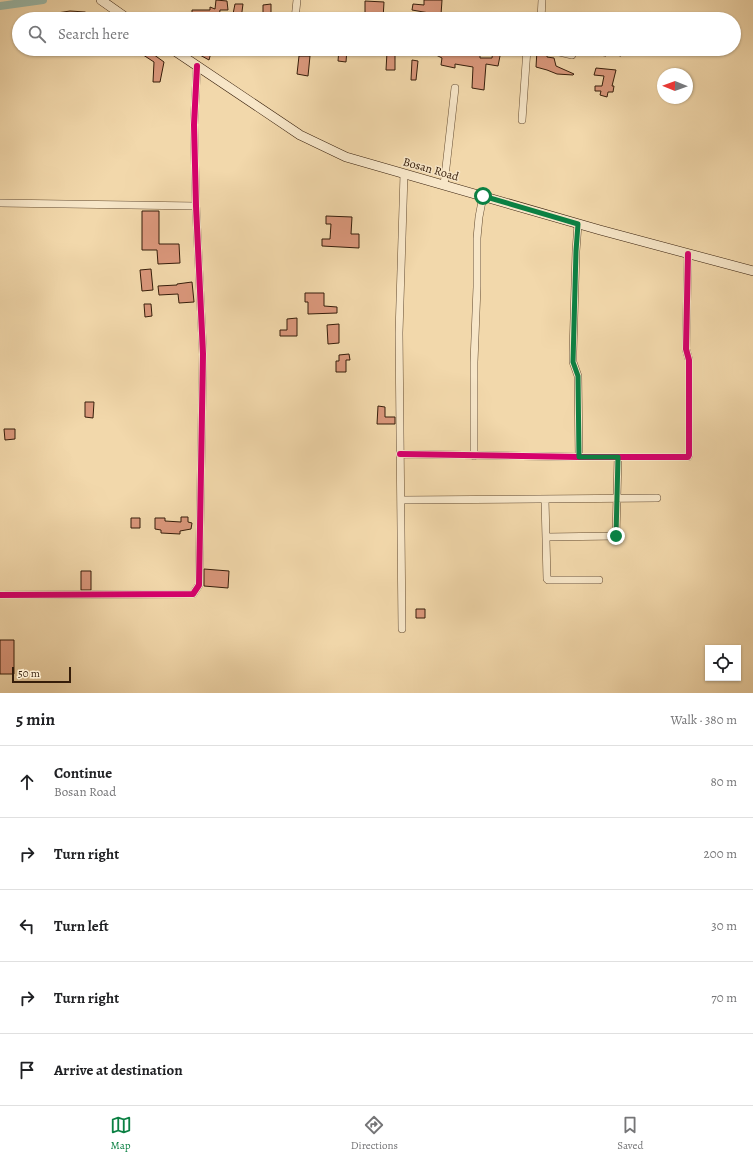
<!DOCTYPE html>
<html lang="en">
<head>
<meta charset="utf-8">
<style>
	body { margin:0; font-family:Alegreya,serif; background:#f6f6f6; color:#202124 }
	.controls { position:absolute; right:12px; bottom:12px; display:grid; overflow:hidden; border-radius:0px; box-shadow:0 1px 3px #0004 }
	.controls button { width:36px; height:36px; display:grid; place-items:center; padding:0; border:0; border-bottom:1px solid #e0e0e0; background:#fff; color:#202124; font:20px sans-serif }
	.compass { position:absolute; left:657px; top:68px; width:36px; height:36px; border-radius:50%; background:#fff; box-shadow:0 1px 3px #0004; rotate:271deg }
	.scale { position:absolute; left:12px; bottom:10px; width:59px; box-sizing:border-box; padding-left:4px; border:2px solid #351d0a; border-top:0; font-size:11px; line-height:14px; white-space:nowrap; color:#351d0a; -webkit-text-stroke:3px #f7e6c8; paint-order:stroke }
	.stop { position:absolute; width:12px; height:12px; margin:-9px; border:3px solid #0b8043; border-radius:50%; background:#fff }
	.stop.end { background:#0b8043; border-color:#fff; box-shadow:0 1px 4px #0008 }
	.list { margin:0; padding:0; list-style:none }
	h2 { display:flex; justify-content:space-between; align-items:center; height:52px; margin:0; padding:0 16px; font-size:17px }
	h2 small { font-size:13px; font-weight:400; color:#757577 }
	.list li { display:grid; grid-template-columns:26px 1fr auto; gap:12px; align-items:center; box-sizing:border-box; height:72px; padding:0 16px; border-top:1px solid #e0e0e0 }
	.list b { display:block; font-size:15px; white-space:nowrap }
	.list p { margin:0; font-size:13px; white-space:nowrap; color:#757577 }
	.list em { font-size:13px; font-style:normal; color:#757577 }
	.icon { flex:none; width:22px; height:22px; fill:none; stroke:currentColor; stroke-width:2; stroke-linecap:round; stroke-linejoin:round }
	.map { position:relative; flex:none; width:753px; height:693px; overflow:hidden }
	.search { position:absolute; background:#fff; box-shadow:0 1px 3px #0004; left:12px; right:12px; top:12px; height:44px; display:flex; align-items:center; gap:10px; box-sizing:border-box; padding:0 14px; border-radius:22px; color:#757577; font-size:15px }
	.sheet { height:412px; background:#fff }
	nav { display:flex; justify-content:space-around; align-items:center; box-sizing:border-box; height:56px; border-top:1px solid #e0e0e0; background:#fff; font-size:11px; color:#757577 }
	nav a { display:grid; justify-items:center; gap:2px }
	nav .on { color:#0b8043 }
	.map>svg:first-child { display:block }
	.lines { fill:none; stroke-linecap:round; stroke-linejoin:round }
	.canal { stroke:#9bbaaa; stroke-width:8 }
	.building { fill:#da977b; stroke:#351d0a }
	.minor-casing { stroke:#644c32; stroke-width:8 }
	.secondary-casing { stroke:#351d0a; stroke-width:10 }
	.minor { stroke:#f7e6c8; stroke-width:7 }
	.secondary { stroke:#f7e6c8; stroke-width:9 }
	.cycleway-casing { stroke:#f7e6c8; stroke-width:8 }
	.cycleway { stroke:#d6006c; stroke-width:6 }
	.route { stroke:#0b8043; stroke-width:5 }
	.labels { text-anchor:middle; stroke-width:3; stroke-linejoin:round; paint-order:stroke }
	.street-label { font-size:12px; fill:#351d0a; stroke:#f7e6c8 }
</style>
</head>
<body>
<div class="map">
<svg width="753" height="693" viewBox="0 0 753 693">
	<rect width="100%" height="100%" fill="#f2d8ab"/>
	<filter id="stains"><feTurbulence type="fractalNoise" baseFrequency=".005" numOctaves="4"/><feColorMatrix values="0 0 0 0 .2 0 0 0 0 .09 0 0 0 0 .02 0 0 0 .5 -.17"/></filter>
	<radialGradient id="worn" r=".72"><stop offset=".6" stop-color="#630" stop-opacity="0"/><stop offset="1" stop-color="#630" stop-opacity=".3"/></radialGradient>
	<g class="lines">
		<path class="canal" d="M0,6L43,0"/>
	</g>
	<path class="building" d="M216,0L227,1L228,10H220L219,19L192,18V10H210V7L215,9Z
		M424,0H442L441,15L412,10L413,4L424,5Z
		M365,1L384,2L383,19H365Z
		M235,4H243L241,19H232Z
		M271,4V15L263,14V5Z
		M70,11L85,12L98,19H58L57,13Z
		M134,49H146L164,62L160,82H153L154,62Z
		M189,49H212L209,60Z
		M339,49H347L346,62L338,61Z
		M435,49H480V58H492L493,50L501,51L498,66L486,64L484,90L472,88L473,67L455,64V68L441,65L442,58L436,55Z
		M601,49H621V56L606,53V56L599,55Z
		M537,50L542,51L544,53L547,54V57L554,58L556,66L574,74L573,75L557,74L547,70L536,67Z
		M387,52L395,53V70H386Z
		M299,56H310L308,76L297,74Z
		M412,60L418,61L416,80H411Z
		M596,68L616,70L612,86H614L613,92H608L607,97L600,95L601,91H595V86H602L604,76L594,75Z
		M142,211H159V244H179L180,263L158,264L157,250H142Z
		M326,216L352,217L351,234H359V248L322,246V239H330L331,224H326Z
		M151,269L153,290L142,291L140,270Z
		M192,282L194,302L179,303L178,294L159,295L158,286L177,285V284Z
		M305,293H324V306L337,307V313L308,314V302H305Z
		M144,304H151L152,316L145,317Z
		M297,318V336H280V330H287V319Z
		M339,324V343L328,344L327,325Z
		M349,354L350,360H346V372H336V361H339V355Z
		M85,402H94L93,418L85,417Z
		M378,406L385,407V417H395V424H377Z
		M4,429H15V439L5,440Z
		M181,517H188V522L192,523L191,529L180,531V534L161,533V530L155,529V518H165V521L181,522Z
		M131,518H140V528H131Z
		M204,569L229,571L228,588L204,586Z
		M81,571H91V590H81Z
		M416,609H425V618H416Z
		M0,640H14V674H0Z"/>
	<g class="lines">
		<defs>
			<path id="minor" d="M295,19L297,0
				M541,19L542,0
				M547,49L572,55
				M522,120L527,49
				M444,185L455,88
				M0,203L196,206
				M578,224L576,251L573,352V362L578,376L579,457
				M400,454L579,457H688L689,455V360L686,349L688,254
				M474,456V362L477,287V238L479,217L483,196
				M545,499L547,579L548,580H599
				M401,500L657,498
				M546,537L616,536L618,457
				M0,595L193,594L199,585L203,354L196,206L194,125L197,66
				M402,629L399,333L404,174"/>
			<path id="secondary" d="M101,0L128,19
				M172,49L300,135L346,157L600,230L753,271"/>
		</defs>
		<use href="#minor" class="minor-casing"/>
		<use href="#secondary" class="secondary-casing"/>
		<use href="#minor" class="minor"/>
		<use href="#secondary" class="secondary"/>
		<defs>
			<path id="cycleway" d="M400,454L579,457H688L689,455V360L686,349L688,254
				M0,595L193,594L199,585L203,354L196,206L194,125L197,66"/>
		</defs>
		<use href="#cycleway" class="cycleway-casing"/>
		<use href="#cycleway" class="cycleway"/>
	</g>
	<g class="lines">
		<path class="route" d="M483,196L578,224L576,251L573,362L578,376L579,457H618L616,536"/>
	</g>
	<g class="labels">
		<g class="street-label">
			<text transform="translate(431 169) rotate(16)" y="4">Bosan Road</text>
		</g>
	</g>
	<rect width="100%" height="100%" filter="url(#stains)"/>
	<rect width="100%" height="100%" fill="url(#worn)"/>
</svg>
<div class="controls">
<button><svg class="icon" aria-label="locate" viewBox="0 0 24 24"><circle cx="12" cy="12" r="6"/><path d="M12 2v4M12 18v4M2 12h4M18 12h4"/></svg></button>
</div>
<svg class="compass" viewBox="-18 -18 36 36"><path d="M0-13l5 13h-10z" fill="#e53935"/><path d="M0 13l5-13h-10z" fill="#757577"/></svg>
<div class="scale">50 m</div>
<div class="stop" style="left:483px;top:196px"></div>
<div class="stop end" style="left:616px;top:536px"></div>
<div class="search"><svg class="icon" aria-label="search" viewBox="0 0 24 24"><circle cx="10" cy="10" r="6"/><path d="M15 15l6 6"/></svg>Search here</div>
</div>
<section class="sheet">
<h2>5 min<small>Walk · 380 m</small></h2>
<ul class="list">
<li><svg class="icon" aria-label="ahead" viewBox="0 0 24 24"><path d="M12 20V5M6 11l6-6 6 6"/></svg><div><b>Continue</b><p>Bosan Road</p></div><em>80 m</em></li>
<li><svg class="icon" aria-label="right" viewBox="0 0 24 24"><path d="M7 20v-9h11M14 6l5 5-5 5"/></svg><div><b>Turn right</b></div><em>200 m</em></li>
<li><svg class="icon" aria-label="left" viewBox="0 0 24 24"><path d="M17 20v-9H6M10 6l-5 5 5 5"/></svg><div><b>Turn left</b></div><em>30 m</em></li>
<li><svg class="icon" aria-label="right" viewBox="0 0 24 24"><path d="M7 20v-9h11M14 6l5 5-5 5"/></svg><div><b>Turn right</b></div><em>70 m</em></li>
<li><svg class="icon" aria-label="arrive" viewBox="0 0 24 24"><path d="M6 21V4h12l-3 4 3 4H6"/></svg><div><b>Arrive at destination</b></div></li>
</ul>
</section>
<nav>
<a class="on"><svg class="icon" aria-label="map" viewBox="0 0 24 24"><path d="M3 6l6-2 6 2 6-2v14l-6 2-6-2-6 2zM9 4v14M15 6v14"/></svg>Map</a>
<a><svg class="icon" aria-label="directions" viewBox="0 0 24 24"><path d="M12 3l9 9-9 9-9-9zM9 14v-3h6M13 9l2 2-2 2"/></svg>Directions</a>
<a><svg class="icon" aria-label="saved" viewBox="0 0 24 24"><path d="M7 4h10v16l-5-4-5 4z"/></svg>Saved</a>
</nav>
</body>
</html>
